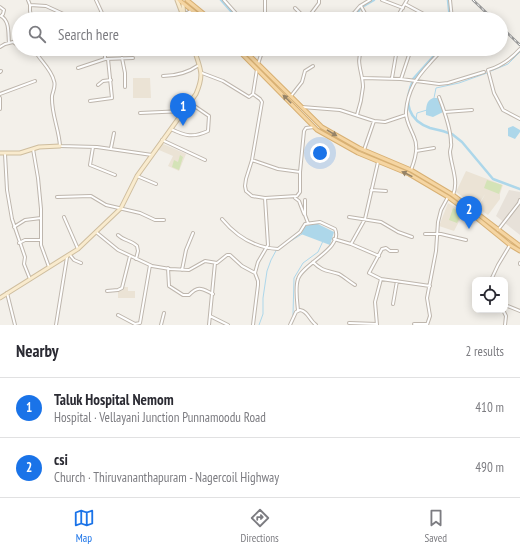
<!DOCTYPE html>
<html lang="en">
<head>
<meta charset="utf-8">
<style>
	body { margin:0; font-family:"PT Sans Narrow",sans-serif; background:#f2f2f3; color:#2b2b33 }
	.controls { position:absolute; right:12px; bottom:12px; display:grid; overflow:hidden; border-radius:8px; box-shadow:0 2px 10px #0003 }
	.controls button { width:36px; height:36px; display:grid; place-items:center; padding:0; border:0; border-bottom:1px solid #e1e1e2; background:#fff; color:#2b2b33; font:20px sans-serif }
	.you { position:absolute; left:320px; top:153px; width:14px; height:14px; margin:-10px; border:3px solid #fff; border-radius:50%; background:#1a73e8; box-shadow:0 0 0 6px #1a73e833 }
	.badge { display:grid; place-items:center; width:26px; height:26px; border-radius:50%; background:#1a73e8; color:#fff; font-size:13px; font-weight:700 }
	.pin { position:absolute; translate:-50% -33px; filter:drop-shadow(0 1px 2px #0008) }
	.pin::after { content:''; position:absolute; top:21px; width:14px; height:12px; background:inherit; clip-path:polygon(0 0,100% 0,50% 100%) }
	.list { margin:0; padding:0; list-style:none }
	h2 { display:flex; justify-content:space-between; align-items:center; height:52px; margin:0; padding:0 16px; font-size:17px }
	h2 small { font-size:13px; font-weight:400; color:#7c7c81 }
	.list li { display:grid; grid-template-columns:26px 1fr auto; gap:12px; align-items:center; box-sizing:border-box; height:60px; padding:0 16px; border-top:1px solid #e1e1e2 }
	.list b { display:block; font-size:15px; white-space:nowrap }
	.list p { margin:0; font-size:13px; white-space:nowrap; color:#7c7c81 }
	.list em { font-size:13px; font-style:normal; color:#7c7c81 }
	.icon { flex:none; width:22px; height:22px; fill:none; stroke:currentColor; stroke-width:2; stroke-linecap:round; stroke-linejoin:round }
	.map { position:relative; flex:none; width:520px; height:325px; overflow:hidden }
	.search { position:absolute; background:#fff; box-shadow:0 2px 10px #0003; left:12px; right:12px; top:12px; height:44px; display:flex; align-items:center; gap:10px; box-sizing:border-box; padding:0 14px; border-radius:22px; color:#7c7c81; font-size:15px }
	.sheet { height:172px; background:#fff }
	nav { display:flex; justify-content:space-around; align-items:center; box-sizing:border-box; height:56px; border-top:1px solid #e1e1e2; background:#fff; font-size:11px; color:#7c7c81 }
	nav a { display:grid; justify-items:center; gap:2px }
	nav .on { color:#1a73e8 }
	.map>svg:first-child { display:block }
	.residential { fill:#e7e1d9 }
	.education { fill:#ebe3d5 }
	.green { fill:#d4e3b7 }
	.water { fill:#add7ea }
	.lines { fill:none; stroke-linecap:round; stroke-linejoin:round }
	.stream { stroke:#add7ea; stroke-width:1 }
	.canal { stroke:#add7ea; stroke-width:2.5 }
	.street-casing { stroke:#beb6ad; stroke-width:4 }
	.secondary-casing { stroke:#cebd9e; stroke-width:5 }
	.primary-casing { stroke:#d8b073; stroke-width:5 }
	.street { stroke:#fff; stroke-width:2 }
	.secondary { stroke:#f9ebce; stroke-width:3 }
	.primary { stroke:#f5d5a2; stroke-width:3 }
	.rail-casing { stroke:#989898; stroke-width:2.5 }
	.rail { stroke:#fff; stroke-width:1; stroke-dasharray:3; stroke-linecap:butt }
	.oneway { fill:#958368 }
</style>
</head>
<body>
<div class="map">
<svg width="520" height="325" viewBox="0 0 520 325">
	<rect width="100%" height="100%" fill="#f3f0ea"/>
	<path class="residential" d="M509,190L520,192V235L496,216Z"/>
	<path class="education" d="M133,78H150L151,98H133Z
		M161,143L186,154L179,171L168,166L173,156L159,150Z
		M466,171L503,185L500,194V199L488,215L478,208L485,194L477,207L456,192Z
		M448,203L464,212L454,231L439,226Z
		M123,287H128V291H135V298H118V291L123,290Z"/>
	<path class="green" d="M180,155L183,157L179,170L172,167L174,160L178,162Z
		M487,180L502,185L499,194L484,188Z
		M453,208L462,213L457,223L449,220Z"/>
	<path class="water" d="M433,98H438L443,112L433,117L426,115C426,107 426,101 433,98Z
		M513,126L520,130V132L515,139L508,136V128Z
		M314,224H318L334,232L330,245L301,234L305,226Z"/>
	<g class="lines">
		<path class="stream" d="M491,71L508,64L520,52
			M434,98L436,88L459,83L487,73
			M416,119L417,113L427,110
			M289,242L302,234
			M293,315L294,278L303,263L318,252L323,241
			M259,325L263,314V298L267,271L271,260L278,247L281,246
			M291,325L293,321"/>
		<path class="canal" d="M221,0L238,19
			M448,0L450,19
			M362,7L374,0
			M343,19L355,15L360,9
			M413,79L440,49
			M412,83C404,103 408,120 430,128C436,130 442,130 448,133
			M452,134L462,142L493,179L520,189"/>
		<defs>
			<path id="street" d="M28,0L30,5
				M96,0L102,13L103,19
				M224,0L241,19
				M265,0V19
				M382,0L403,8
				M450,0L452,19
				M405,4L433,19
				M361,6L368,19
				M0,7L4,10L3,14L1,16
				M295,8L306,19
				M184,15L192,10
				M1,16C10,21 8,34 9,43
				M32,19L30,11V5L46,6L70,17H90L102,13
				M168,19L183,16
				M307,19L319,3V0
				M340,19L354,13L360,6L370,0
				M396,19L407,0
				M0,47L5,44L13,42L19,46
				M34,49C39,60 51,68 54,81C56,86 53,91 52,96C51,113 59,129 60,146L97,147L152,155
				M101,49V52L105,54V59L133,58
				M520,49C511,59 502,66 488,70L494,93L503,110L520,119
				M122,58L125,73V87
				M258,64L263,49
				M78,68L105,59
				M0,72L1,71
				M202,73L223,81L249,97L253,94L257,69
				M163,76C175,76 189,72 199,65
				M363,78L401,79L439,84L448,83L484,72
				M392,78L397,49
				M401,79L411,49
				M98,85L103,81L111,80
				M0,94L35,81
				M253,94L260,99L262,102L252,160L246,179L245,186L246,191L252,196L265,198L297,196L300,192V172L304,131L306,128L314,127
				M291,96L302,82L305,71L313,66
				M439,97C444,110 451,128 451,143C452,146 450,149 450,152C451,166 459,181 453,195
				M0,98V109
				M90,101L112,98L108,59
				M302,107L340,110L374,121L385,122L406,115
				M445,112L472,110
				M140,113L184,111
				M357,115C360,106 362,97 363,87C363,73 355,62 362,49
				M171,129C185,136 193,138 208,131L209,116L190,103
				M162,140L205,160
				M93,147L90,165L115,175
				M111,148L114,133
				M33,149L38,178L41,209V245L49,267
				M364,150L374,121
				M416,151L434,148
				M5,154L7,190L12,219L25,257L24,264L30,279
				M252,160L278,169L300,172
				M411,170C415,160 419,147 414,137C411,129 405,120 406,111C408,90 416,78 430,63C434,58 439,54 442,49
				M137,176L156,184
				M371,190L386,191
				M57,197L91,196L106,205L140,213L155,220H164
				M295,198L299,201L304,214
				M305,200V215L308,223
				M64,217L78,249
				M349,217L381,222L398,232L412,237
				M222,219C237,237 255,248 278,249L300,232L305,224L320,222L335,229C344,248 302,264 298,279C295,288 297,301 298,310
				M14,227L25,220L41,218
				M498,230L519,203L520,200
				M96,232L118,250L152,266L170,269L189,270L205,261L217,263L227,255H230L242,266L255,273
				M425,234H441L466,240
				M118,235C124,241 131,240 137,246L138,251L136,259
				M334,239L351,244L365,219L378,162
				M19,243L25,240H41
				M351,244L379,256
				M397,251H390L386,248L382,249L369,273L381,279L430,286
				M70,255L74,260L81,263
				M313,262C323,272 327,270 339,274C344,277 349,281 355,285
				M520,264V263
				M168,268L169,286L183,295H189C199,285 202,289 213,294
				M182,270L186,250L193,233
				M491,280L498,265L510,245
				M107,291L118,290L122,288L130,256
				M7,293L15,325
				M393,304L397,281
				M505,305L520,311
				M503,310L506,316L505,325
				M118,315L135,324L140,323L150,265
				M210,316L228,325
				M349,323L377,324
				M414,324H427
				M56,325L67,257
				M161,325L164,313
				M209,325L215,263
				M253,325L258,285V281L255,273L258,262L268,245L265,198
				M290,325L296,312L300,310C308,311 309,320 316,325
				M377,325L375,302L381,279
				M427,325L430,316L427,298L436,251L438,222L441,210L448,197"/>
			<path id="secondary" d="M177,0L183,16
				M183,4L184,19
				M0,153H20L39,147L60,146
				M0,298L78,249L121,208L137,176L196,94C205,73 200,69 194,49"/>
			<path id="primary" d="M179,0L203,19
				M187,0L210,19
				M237,49L317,130L358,153L409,174L448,197L478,219L510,245L520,251
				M243,49L322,127L359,148L411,170L453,195L520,246"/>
		</defs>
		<use href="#street" class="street-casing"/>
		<use href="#secondary" class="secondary-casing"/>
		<use href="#primary" class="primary-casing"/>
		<use href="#street" class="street"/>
		<use href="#secondary" class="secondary"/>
		<use href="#primary" class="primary"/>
		<defs>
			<path id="rail" d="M473,0L493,19
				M501,27L520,45"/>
		</defs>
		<use href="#rail" class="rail-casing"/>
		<use href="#rail" class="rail"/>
	</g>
	<defs><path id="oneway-solid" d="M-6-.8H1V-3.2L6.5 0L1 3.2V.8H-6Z"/></defs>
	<g class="oneway">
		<use href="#oneway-solid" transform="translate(287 99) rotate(-135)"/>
		<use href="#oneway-solid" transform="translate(332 133) rotate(31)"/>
		<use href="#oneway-solid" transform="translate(407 174) rotate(-154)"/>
	</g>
</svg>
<div class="controls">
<button><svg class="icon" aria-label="locate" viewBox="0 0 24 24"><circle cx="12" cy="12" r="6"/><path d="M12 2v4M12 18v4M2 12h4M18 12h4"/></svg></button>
</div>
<div class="you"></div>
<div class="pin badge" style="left:183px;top:126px">1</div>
<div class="pin badge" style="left:469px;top:229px">2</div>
<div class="search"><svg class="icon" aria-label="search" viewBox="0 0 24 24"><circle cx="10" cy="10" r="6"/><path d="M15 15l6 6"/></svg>Search here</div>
</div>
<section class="sheet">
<h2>Nearby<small>2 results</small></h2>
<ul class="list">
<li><span class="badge">1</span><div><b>Taluk Hospital Nemom</b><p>Hospital · Vellayani Junction Punnamoodu Road</p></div><em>410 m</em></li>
<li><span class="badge">2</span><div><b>csi</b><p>Church · Thiruvananthapuram - Nagercoil Highway</p></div><em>490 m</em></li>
</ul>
</section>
<nav>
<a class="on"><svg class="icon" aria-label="map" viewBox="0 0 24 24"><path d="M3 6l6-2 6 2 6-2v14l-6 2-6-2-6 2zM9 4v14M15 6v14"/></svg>Map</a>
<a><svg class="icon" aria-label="directions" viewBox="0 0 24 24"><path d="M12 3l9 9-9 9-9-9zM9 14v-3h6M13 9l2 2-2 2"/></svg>Directions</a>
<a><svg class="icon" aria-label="saved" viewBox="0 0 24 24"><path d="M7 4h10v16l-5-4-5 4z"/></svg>Saved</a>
</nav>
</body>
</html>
